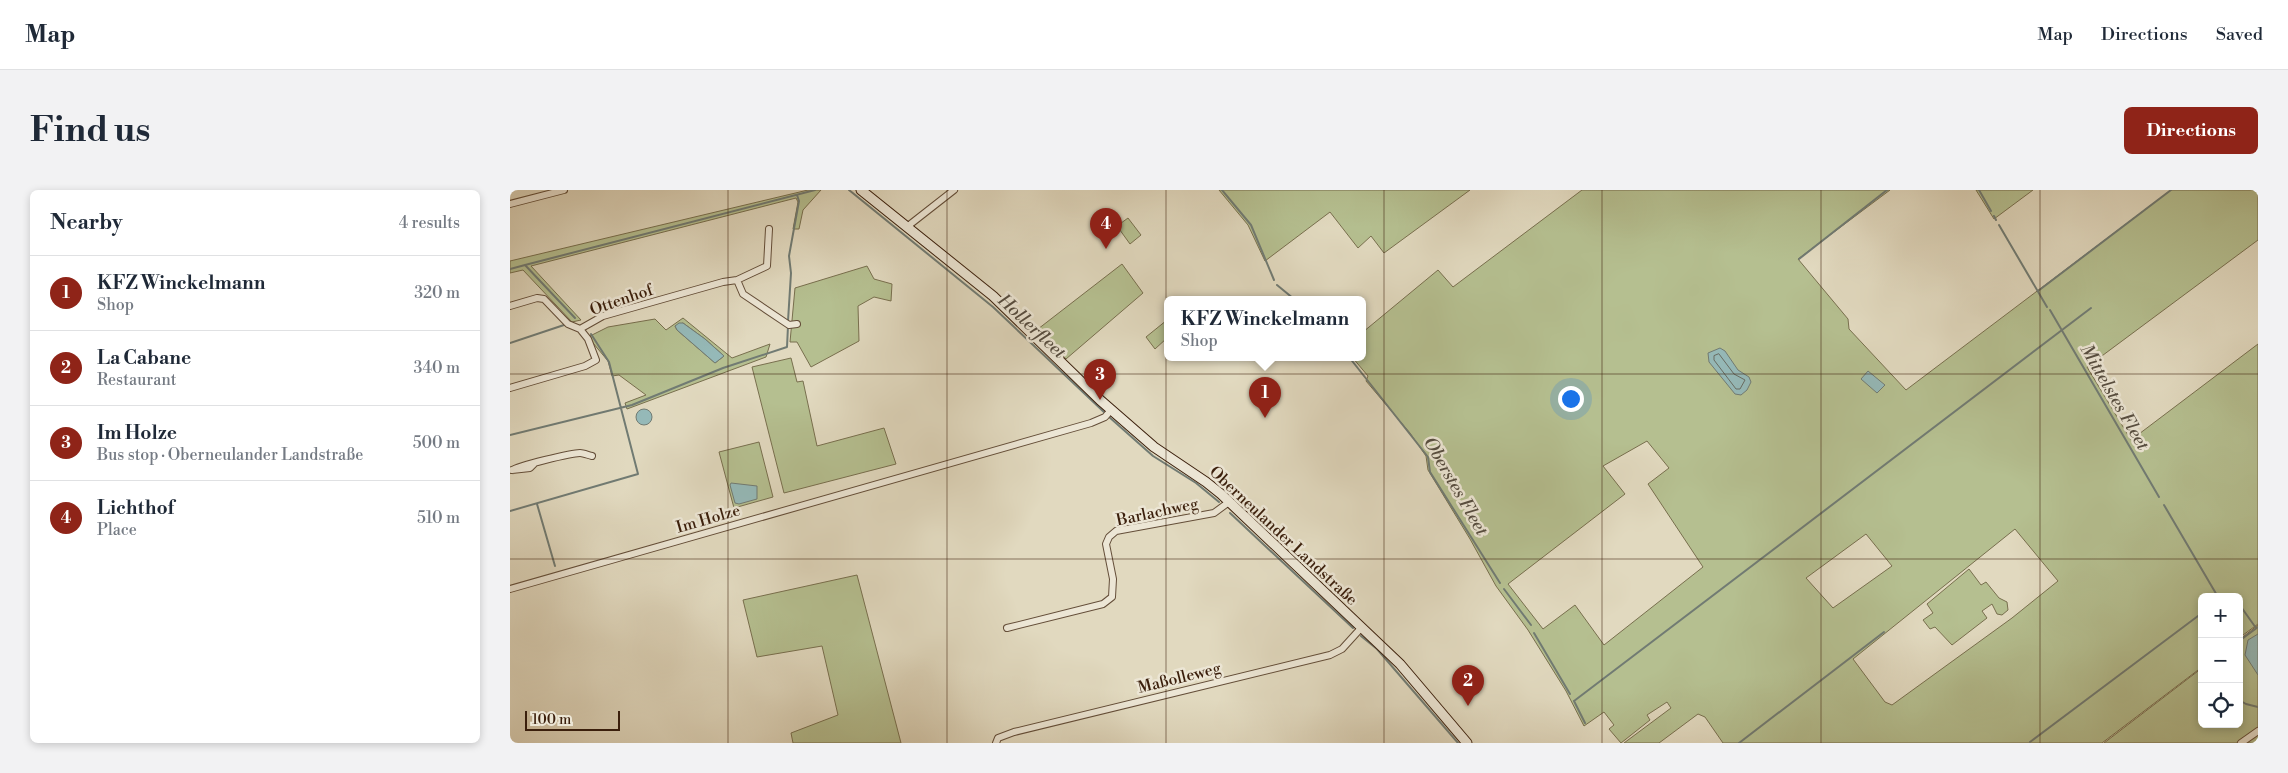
<!DOCTYPE html>
<html lang="en">
<head>
<meta charset="utf-8">
<style>
	body { margin:0; font-family:"Libre Bodoni",serif; background:#f2f2f3; color:#1f2937 }
	.controls { position:absolute; right:15px; bottom:15px; display:grid; overflow:hidden; border-radius:8px; box-shadow:0 2px 8px #0003 }
	.controls button { width:45px; height:45px; display:grid; place-items:center; padding:0; border:0; border-bottom:1px solid #e0e1e3; background:#fff; color:#1f2937; font:25px sans-serif }
	.scale { position:absolute; left:15px; bottom:12px; width:95px; box-sizing:border-box; padding-left:5px; border:2px solid #3b1f0c; border-top:0; font-size:14px; line-height:18px; white-space:nowrap; color:#3b1f0c; -webkit-text-stroke:4px #ece6d5; paint-order:stroke }
	.you { position:absolute; left:1060px; top:208px; width:18px; height:18px; margin:-12px; border:4px solid #fff; border-radius:50%; background:#1a73e8; box-shadow:0 0 0 8px #1a73e833 }
	.badge { display:grid; place-items:center; width:32px; height:32px; border-radius:50%; background:#8f2418; color:#fff; font-size:16px; font-weight:700 }
	.pin { position:absolute; translate:-50% -41px; filter:drop-shadow(0 1px 2px #0008) }
	.pin::after { content:''; position:absolute; top:26px; width:18px; height:15px; background:inherit; clip-path:polygon(0 0,100% 0,50% 100%) }
	.popup { position:absolute; left:654px; top:106px; width:202px; height:65px; box-sizing:border-box; display:grid; place-content:center; border-radius:8px; background:#fff; filter:drop-shadow(0 1px 4px #0005); font-size:16px; white-space:nowrap; color:#747a83 }
	.popup b { font-size:19px; color:#1f2937 }
	.popup::after { content:''; position:absolute; left:50%; top:100%; margin-left:-10px; border:10px solid transparent; border-top-color:#fff }
	.list { margin:0; padding:0; list-style:none }
	h2 { display:flex; justify-content:space-between; align-items:center; height:65px; margin:0; padding:0 20px; font-size:21px }
	h2 small { font-size:16px; font-weight:400; color:#747a83 }
	.list li { display:grid; grid-template-columns:32px 1fr auto; gap:15px; align-items:center; box-sizing:border-box; height:75px; padding:0 20px; border-top:1px solid #e0e1e3 }
	.list b { display:block; font-size:19px; white-space:nowrap }
	.list p { margin:0; font-size:16px; white-space:nowrap; color:#747a83 }
	.list em { font-size:16px; font-style:normal; color:#747a83 }
	.icon { flex:none; width:28px; height:28px; fill:none; stroke:currentColor; stroke-width:2; stroke-linecap:round; stroke-linejoin:round }
	.map { position:relative; flex:none; width:1748px; height:553px; overflow:hidden; border-radius:8px }
	header { display:flex; align-items:center; gap:30px; box-sizing:border-box; height:70px; padding:0 25px; background:#fff; border-bottom:1px solid #e0e1e3 }
	header strong { font-size:24px }
	nav { display:flex; gap:28px; margin-inline-start:auto; font-size:18px }
	.intro { display:flex; align-items:center; justify-content:space-between; box-sizing:border-box; height:120px; padding:0 30px }
	h1 { margin:0; font-size:35px }
	.button { padding:12px 22px; border-radius:8px; background:#8f2418; color:#fff; font-size:18px; font-weight:700 }
	main { display:flex; gap:30px; padding:0 30px }
	aside { flex:1; background:#fff; border-radius:8px; box-shadow:0 2px 8px #0003 }
	.map>svg:first-child { display:block }
	.green { fill:#b5bf90; stroke:#786f4e; fill-rule:evenodd }
	.water { fill:#95b9b8; stroke:#717b73 }
	.lines { fill:none; stroke-linecap:round; stroke-linejoin:round }
	.shore { stroke:#686c62; stroke-width:1 }
	.stream { stroke:#717b73; stroke-width:2 }
	.street-casing { stroke:#644e39; stroke-width:8 }
	.secondary-casing { stroke:#3b1f0c; stroke-width:11 }
	.street { stroke:#ece6d5; stroke-width:6 }
	.secondary { stroke:#ece6d5; stroke-width:9 }
	.grid { fill:none; stroke:#3b1f0c; stroke-width:1; stroke-opacity:0.55 }
	.labels { text-anchor:middle; stroke-width:5; stroke-linejoin:round; paint-order:stroke }
	.street-label { font-size:16px; fill:#3b1f0c; stroke:#ece6d5 }
	.water-label { font-size:18px; font-style:italic; fill:#564d40; stroke:#ece6d5 }
</style>
</head>
<body>
<header>
<strong>Map</strong>
<nav><a>Map</a><a>Directions</a><a>Saved</a></nav>
</header>
<div class="intro"><h1>Find us</h1><a class="button">Directions</a></div>
<main>
<aside>
<h2>Nearby<small>4 results</small></h2>
<ul class="list">
<li><span class="badge">1</span><div><b>KFZ Winckelmann</b><p>Shop</p></div><em>320 m</em></li>
<li><span class="badge">2</span><div><b>La Cabane</b><p>Restaurant</p></div><em>340 m</em></li>
<li><span class="badge">3</span><div><b>Im Holze</b><p>Bus stop · Oberneulander Landstraße</p></div><em>500 m</em></li>
<li><span class="badge">4</span><div><b>Lichthof</b><p>Place</p></div><em>510 m</em></li>
</ul>
</aside>
<div class="map">
<svg width="1748" height="553" viewBox="0 0 1748 553">
	<rect width="100%" height="100%" fill="#e1d9bf"/>
	<filter id="stains"><feTurbulence type="fractalNoise" baseFrequency=".004" numOctaves="4"/><feColorMatrix values="0 0 0 0 .2 0 0 0 0 .09 0 0 0 0 .02 0 0 0 .5 -.17"/></filter>
	<radialGradient id="worn" r=".72"><stop offset=".6" stop-color="#630" stop-opacity="0"/><stop offset="1" stop-color="#630" stop-opacity=".3"/></radialGradient>
	<path class="green" d="M298,0H311L293,20L289,39H283L288,12L286,8L21,76L71,130L62,132L13,80L0,83V71Z
		M709,0H960L874,63L861,46L848,58L820,22L755,71L738,35Z
		M1072,0H1380L1288,69L1338,129L1339,139L1396,200L1661,0H1748V50L1577,177L1621,250L1748,154V434L1729,448V407H1692V477L1592,553H1213L1195,527L1188,524L1149,553H1114L1161,518L1157,512L1137,525L1140,530L1111,553L1099,539L1104,535L1094,522L1074,536L1056,501L1018,440L986,396L960,349L918,280L916,266L900,243L856,191L858,186L842,167H852L853,142L928,80L943,97ZM1137,251L1159,278L1138,294L1193,377L1094,455L1065,415L1033,439L998,394L1115,304L1093,276ZM1505,339L1548,391L1502,428L1382,515L1375,512L1343,469ZM1356,344L1382,376L1323,418L1296,388Z
		M1466,0H1523L1484,29Z
		M618,28L631,45L620,54L607,36Z
		M612,74L633,103L556,169L528,139Z
		M357,76L364,89L382,94L381,111L364,107L348,116L349,151L301,177L287,152H280L285,98Z
		M173,128L222,168L260,154L256,167L117,219L115,213L136,205L109,185L102,186L98,171L78,147L98,137L145,129L156,140ZM173,133L195,149L214,166L205,173L167,140L165,136Z
		M657,130V148L645,159L636,147Z
		M281,168L287,192L293,191L307,256L374,238L386,274L274,303L242,177Z
		M249,252L263,307L224,318L209,262Z
		M1459,379L1471,395L1476,392L1489,408L1497,412L1498,420L1492,425L1487,424L1482,414L1472,421L1477,428L1442,455L1425,437L1420,439L1413,430L1423,423L1417,414Z
		M347,385L391,553H283L281,543L328,525L312,456L247,467L233,410Z
		M1748,435V553H1594L1692,478V534H1729V450Z"/>
	<path class="water" d="M169,133H173L195,149L214,166L205,173L167,140L165,136Z
		M1210,158L1215,161L1228,180L1239,187L1241,192L1237,200L1231,205L1225,204L1199,172L1198,163Z
		M1358,181L1375,195L1367,203L1351,189Z
		M126 227a8 8 0 1 1 16 0a8 8 0 1 1-16 0Z
		M221,293L247,296V309L229,314L225,313L220,295Z
		M1748,444V485L1735,465L1738,450Z"/>
	<g class="lines">
		<path class="shore" d="M1209,164L1224,184L1235,190L1230,199H1226L1204,170V166Z"/>
		<path class="stream" d="M339,0L483,117L595,223
			M712,0L741,35L764,90
			M1469,0L1481,21
			M1484,26L1486,30
			M1489,35L1537,117
			M1289,69L1377,0
			M15,75L305,0
			M0,79L15,75L65,128
			M767,95L784,109
			M1528,101L1661,0
			M1540,120L1649,307
			M278,131L281,83L279,66L289,11L287,5
			M0,153L54,135
			M839,167L918,267L920,282L990,393
			M598,226L643,266L686,293L709,312
			M0,245L122,215L213,178L277,157L278,136
			M27,314L45,376
			M1654,315L1708,407
			M0,321L128,284L99,172L81,144
			M720,323L843,438
			M994,399L1021,435
			M1729,414L1746,438
			M1024,443L1060,504
			M851,446L867,459L948,553
			M1729,451L1748,437
			M1729,510L1736,514L1748,517
			M1064,511L1581,118
			M1064,511L1075,533
			M1520,552L1692,423
			M1229,553L1374,442"/>
		<defs>
			<path id="street" d="M0,14L54,0
				M398,36L444,0
				M227,90L233,104L279,135L287,134
				M0,116L27,108L34,109L58,134L70,139
				M0,198L75,176L86,170L78,149L70,139L93,126L213,92L227,90L257,76L259,39
				M2,280L20,278L24,274
				M3,280C7,276 62,263 70,263C73,263 78,265 82,266
				M0,399L581,233L595,227L601,220
				M497,438L593,414L602,407L603,389L596,354L599,347L606,341L704,323L719,312
				M486,553L488,548L504,542L820,465L832,459L852,437
				M1731,553L1748,541"/>
			<path id="secondary" d="M351,0L483,106L590,210L644,257L696,292L711,304L890,474L957,553"/>
		</defs>
		<use href="#street" class="street-casing"/>
		<use href="#secondary" class="secondary-casing"/>
		<use href="#street" class="street"/>
		<use href="#secondary" class="secondary"/>
	</g>
	<path class="grid" d="M218,0V553M437,0V553M656,0V553M874,0V553M1092,0V553M1311,0V553M1530,0V553M0,184H1748M0,369H1748"/>
	<g class="labels">
		<g class="street-label">
			<text transform="translate(111 109) rotate(-19)" y="6">Ottenhof</text>
			<text transform="translate(647 321) rotate(-12)" y="6">Barlachweg</text>
			<text transform="translate(198 328) rotate(-16)" y="6">Im Holze</text>
			<text transform="translate(774 345) rotate(43)" y="6">Oberneulander Landstraße</text>
			<text transform="translate(669 487) rotate(-14)" y="6">Maßolleweg</text>
		</g>
		<g class="water-label">
			<text transform="translate(522 136) rotate(43)" y="6">Hollerfleet</text>
			<text transform="translate(1605 207) rotate(60)" y="6">Mittelstes Fleet</text>
			<text transform="translate(946 296) rotate(60)" y="6">Oberstes Fleet</text>
		</g>
	</g>
	<rect width="100%" height="100%" filter="url(#stains)"/>
	<rect width="100%" height="100%" fill="url(#worn)"/>
</svg>
<div class="controls">
<button>+</button>
<button>−</button>
<button><svg class="icon" aria-label="locate" viewBox="0 0 24 24"><circle cx="12" cy="12" r="6"/><path d="M12 2v4M12 18v4M2 12h4M18 12h4"/></svg></button>
</div>
<div class="scale">100 m</div>
<div class="you"></div>
<div class="pin badge" style="left:755px;top:228px">1</div>
<div class="popup"><b>KFZ Winckelmann</b>Shop</div>
<div class="pin badge" style="left:958px;top:516px">2</div>
<div class="pin badge" style="left:590px;top:210px">3</div>
<div class="pin badge" style="left:596px;top:59px">4</div>
</div>
</main>
</body>
</html>
